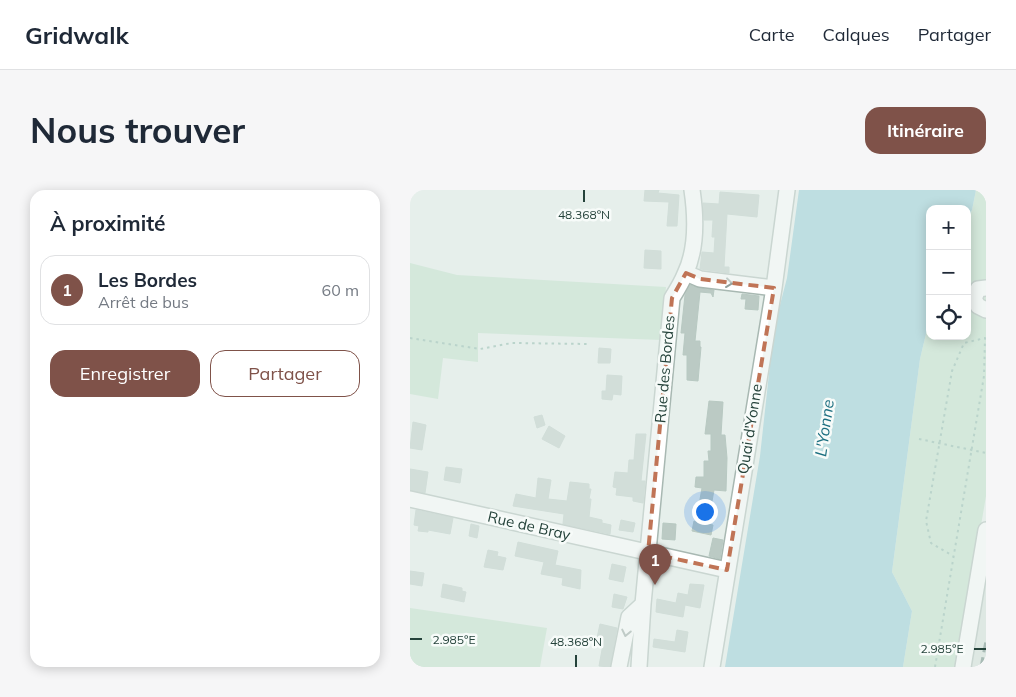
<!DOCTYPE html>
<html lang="fr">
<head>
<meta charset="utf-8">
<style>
	body { margin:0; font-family:Mulish,sans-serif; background:#f6f6f7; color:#1f2937 }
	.controls { position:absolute; right:15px; top:15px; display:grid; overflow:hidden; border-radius:10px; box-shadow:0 2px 12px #0003 }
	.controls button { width:45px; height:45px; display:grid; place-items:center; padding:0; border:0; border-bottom:1px solid #e0e1e3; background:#fff; color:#1f2937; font:25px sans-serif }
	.you { position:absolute; left:294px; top:321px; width:18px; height:18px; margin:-12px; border:4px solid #fff; border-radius:50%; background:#1a73e8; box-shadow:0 0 0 8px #1a73e833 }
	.badge { display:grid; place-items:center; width:32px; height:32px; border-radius:50%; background:#7f5249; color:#fff; font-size:16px; font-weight:700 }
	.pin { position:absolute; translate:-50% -41px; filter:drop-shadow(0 1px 2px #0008) }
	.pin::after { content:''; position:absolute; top:26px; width:18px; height:15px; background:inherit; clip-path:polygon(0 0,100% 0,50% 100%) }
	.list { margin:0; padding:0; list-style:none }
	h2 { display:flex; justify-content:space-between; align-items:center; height:65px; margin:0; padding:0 20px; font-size:21px }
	h2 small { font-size:16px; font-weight:400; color:#747a83 }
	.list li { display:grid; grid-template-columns:32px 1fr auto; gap:15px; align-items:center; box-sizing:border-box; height:70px; margin:0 10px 10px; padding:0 10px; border:1px solid #e0e1e3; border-radius:15px }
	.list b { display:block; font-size:19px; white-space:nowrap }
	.list p { margin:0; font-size:16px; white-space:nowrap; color:#747a83 }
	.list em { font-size:16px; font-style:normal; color:#747a83 }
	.actions { display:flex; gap:10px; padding:15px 20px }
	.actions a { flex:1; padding:11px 0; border:1px solid #7f5249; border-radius:15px; text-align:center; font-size:18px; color:#7f5249 }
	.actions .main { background:#7f5249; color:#fff }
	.icon { flex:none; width:28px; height:28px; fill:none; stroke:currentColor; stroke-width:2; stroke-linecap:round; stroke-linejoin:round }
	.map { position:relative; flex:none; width:576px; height:477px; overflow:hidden; border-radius:15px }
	header { display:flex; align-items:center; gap:30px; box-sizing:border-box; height:70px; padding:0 25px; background:#fff; border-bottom:1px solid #e0e1e3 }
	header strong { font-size:24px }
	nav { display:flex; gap:28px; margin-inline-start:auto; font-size:18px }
	.intro { display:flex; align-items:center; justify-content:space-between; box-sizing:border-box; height:120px; padding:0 30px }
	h1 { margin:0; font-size:35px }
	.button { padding:12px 22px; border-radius:15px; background:#7f5249; color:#fff; font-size:18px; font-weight:700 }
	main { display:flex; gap:30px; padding:0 30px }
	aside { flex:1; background:#fff; border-radius:15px; box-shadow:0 2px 12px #0003 }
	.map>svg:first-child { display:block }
	.built { fill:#d4dfda }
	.green { fill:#bfe0c8 }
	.water { fill:#8ec9d4 }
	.building { fill:#bbcac4; stroke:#b8c9c2 }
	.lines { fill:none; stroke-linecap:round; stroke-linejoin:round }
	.minor-casing { stroke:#a8b8b2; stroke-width:18 }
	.path { stroke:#86b3a5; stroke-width:2; stroke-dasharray:2.5 4; stroke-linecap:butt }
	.minor { stroke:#fff; stroke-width:15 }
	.rail { stroke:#5f7d75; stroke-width:3; stroke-dasharray:10 5; stroke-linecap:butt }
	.oneway { stroke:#92a09c }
	.marked { fill:none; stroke:#c07456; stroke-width:4; stroke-dasharray:10 6; stroke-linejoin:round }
	.ticks { fill:none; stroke:#24423a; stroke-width:2 }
	.labels { text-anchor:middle; stroke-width:5; stroke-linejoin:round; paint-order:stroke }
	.street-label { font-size:15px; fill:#24423a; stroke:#f7fbf9 }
	.water-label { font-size:16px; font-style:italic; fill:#1c6f80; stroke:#f7fbf9 }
	.ticks-label { font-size:12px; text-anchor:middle; fill:#24423a; stroke:#f7fbf9; stroke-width:5; stroke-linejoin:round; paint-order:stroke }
</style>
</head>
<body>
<header>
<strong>Gridwalk</strong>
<nav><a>Carte</a><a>Calques</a><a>Partager</a></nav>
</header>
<div class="intro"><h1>Nous trouver</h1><a class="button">Itinéraire</a></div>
<main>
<aside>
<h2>À proximité<small></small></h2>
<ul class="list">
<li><span class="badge">1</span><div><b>Les Bordes</b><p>Arrêt de bus</p></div><em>60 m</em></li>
</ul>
<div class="actions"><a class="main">Enregistrer</a><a>Partager</a></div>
</aside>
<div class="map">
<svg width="576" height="477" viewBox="0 0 576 477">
	<rect width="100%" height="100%" fill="#e6efeb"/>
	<path class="built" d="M576,393V477H561Z"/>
	<path class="green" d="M566,0H576V306L547,477H493L502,421L482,382L510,169L520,127V146H557V30L562,20Z
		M0,73L47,85L256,97L252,150L68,143V172L33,168L28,209L0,204Z
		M0,418L137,438L130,477H0Z"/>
	<path class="water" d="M389,0H566L562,20L557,30V19H520V127L510,169L482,382L502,421L493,477H315L350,266L364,138L377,88Z"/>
	<path class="building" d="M235,0H249L248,3L269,5L267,36H257L259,12L234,11Z
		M310,2L349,5L347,27L317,24L314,77H319V83L290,79L292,62L304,63L305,47H302L303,30H294L293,13L309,14Z
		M235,60L251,61V79L234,78Z
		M280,95L289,98L304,100L303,107L301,103L290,102L285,151H290V157H291L288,191L277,190V165H273L275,143H271L275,105Z
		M332,104L349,106L348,120L335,119L336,109H331Z
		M189,158L201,159L200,173H188Z
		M197,185L212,186L211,205L203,204L202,210L192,209V201H196Z
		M299,211L313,212L311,245H315L317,268L316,301L304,300L298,334L303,335L301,345L282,341L284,331L286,332L292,298L285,297L286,287H294V271H299L298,261H301V244H295Z
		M132,225L135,235L127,238L124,227Z
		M3,232L16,235L12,260L0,258Z
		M139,236L155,246L149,258L132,249Z
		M226,244H236L231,291H235L233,313L223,311V307L206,305L207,298L203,297L205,282L218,283L219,270H224Z
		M36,277L52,279L50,293L34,290Z
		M0,279L18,282L15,303L0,300Z
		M128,288L141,290L138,309L157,311L160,292L179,294V299H181L179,309H181L179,327L192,330V333L201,335L200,344L153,334L154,324L103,316L106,304L126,308Z
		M6,320L43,328L40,344L18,340V342L8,341L9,336L4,335Z
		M211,330L225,333L223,342L209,340Z
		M253,333L266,334L265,350L252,349Z
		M61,334L69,336L67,348L59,346Z
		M303,348L313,350L310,369L299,366Z
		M108,352L148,361L145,375L171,380L170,399L152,395L153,388L131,384L134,372L105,366Z
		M78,360L88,362L87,366L96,368L93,380L74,377Z
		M202,374L216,377L213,392L199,389Z
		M0,381L14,383L12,396L0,394Z
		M33,394L52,398V401L56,402L54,412L31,407Z
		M280,394L294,395L290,418L275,415L273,427L246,422L247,409L266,413L268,403L278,405Z
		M204,404L217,407L213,419L202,417Z
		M190,434L207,438L200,477L189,476L194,449L187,448Z
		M267,440L278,442L275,462L243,457L244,449L265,452Z"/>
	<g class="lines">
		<defs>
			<path id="minor" d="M276,83L290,89L364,98
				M576,98L568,99L564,109L568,116L576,120
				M0,309L317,380
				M209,477L219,427L233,414
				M229,477L233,414L262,108C267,100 272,92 275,84C287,59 286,27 282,0
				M302,477L364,98L377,0
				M553,477L576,340"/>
		</defs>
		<use href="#minor" class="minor-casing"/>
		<path class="path" d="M0,148L70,159L102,153L179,154
			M509,249L576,263
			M525,477L574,186L575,148L554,153L542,181L516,331L521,353L543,366"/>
		<use href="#minor" class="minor"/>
		<path class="rail" d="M571,477L576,451"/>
	</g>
	<defs><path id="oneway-chevron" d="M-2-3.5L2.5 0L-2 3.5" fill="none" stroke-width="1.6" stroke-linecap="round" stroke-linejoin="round" transform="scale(1.25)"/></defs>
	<g class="oneway">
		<use href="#oneway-chevron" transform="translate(319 93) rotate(7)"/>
		<use href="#oneway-chevron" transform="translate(216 443) rotate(102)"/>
	</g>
	<path d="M0 0H576V477H0ZM276,83L290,89L364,98L317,380L238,363L262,108Z" fill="#e6efeb" fill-opacity=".55" fill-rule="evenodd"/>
	<path class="marked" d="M276,83L290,89L364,98L317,380L238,363L262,108Z"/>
	<path class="ticks" d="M174,12V0M0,449H12M564,459H576M166,477V465"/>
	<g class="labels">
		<g class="street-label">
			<text transform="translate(255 179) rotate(-85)" y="5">Rue des Bordes</text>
			<text transform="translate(340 239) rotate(-81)" y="5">Quai d'Yonne</text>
			<text transform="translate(119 336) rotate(13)" y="5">Rue de Bray</text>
		</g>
		<g class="water-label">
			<text transform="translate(414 238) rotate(-82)" y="6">L'Yonne</text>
		</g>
	</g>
	<g class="ticks-label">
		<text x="174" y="29">48.368°N</text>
		<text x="44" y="454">2.985°E</text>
		<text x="166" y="456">48.368°N</text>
		<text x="532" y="463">2.985°E</text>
	</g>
</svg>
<div class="controls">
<button>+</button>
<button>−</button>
<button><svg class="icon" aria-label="locate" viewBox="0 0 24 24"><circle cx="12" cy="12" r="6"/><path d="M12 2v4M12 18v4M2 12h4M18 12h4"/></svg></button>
</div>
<div class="you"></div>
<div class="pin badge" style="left:245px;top:395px">1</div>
</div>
</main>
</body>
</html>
